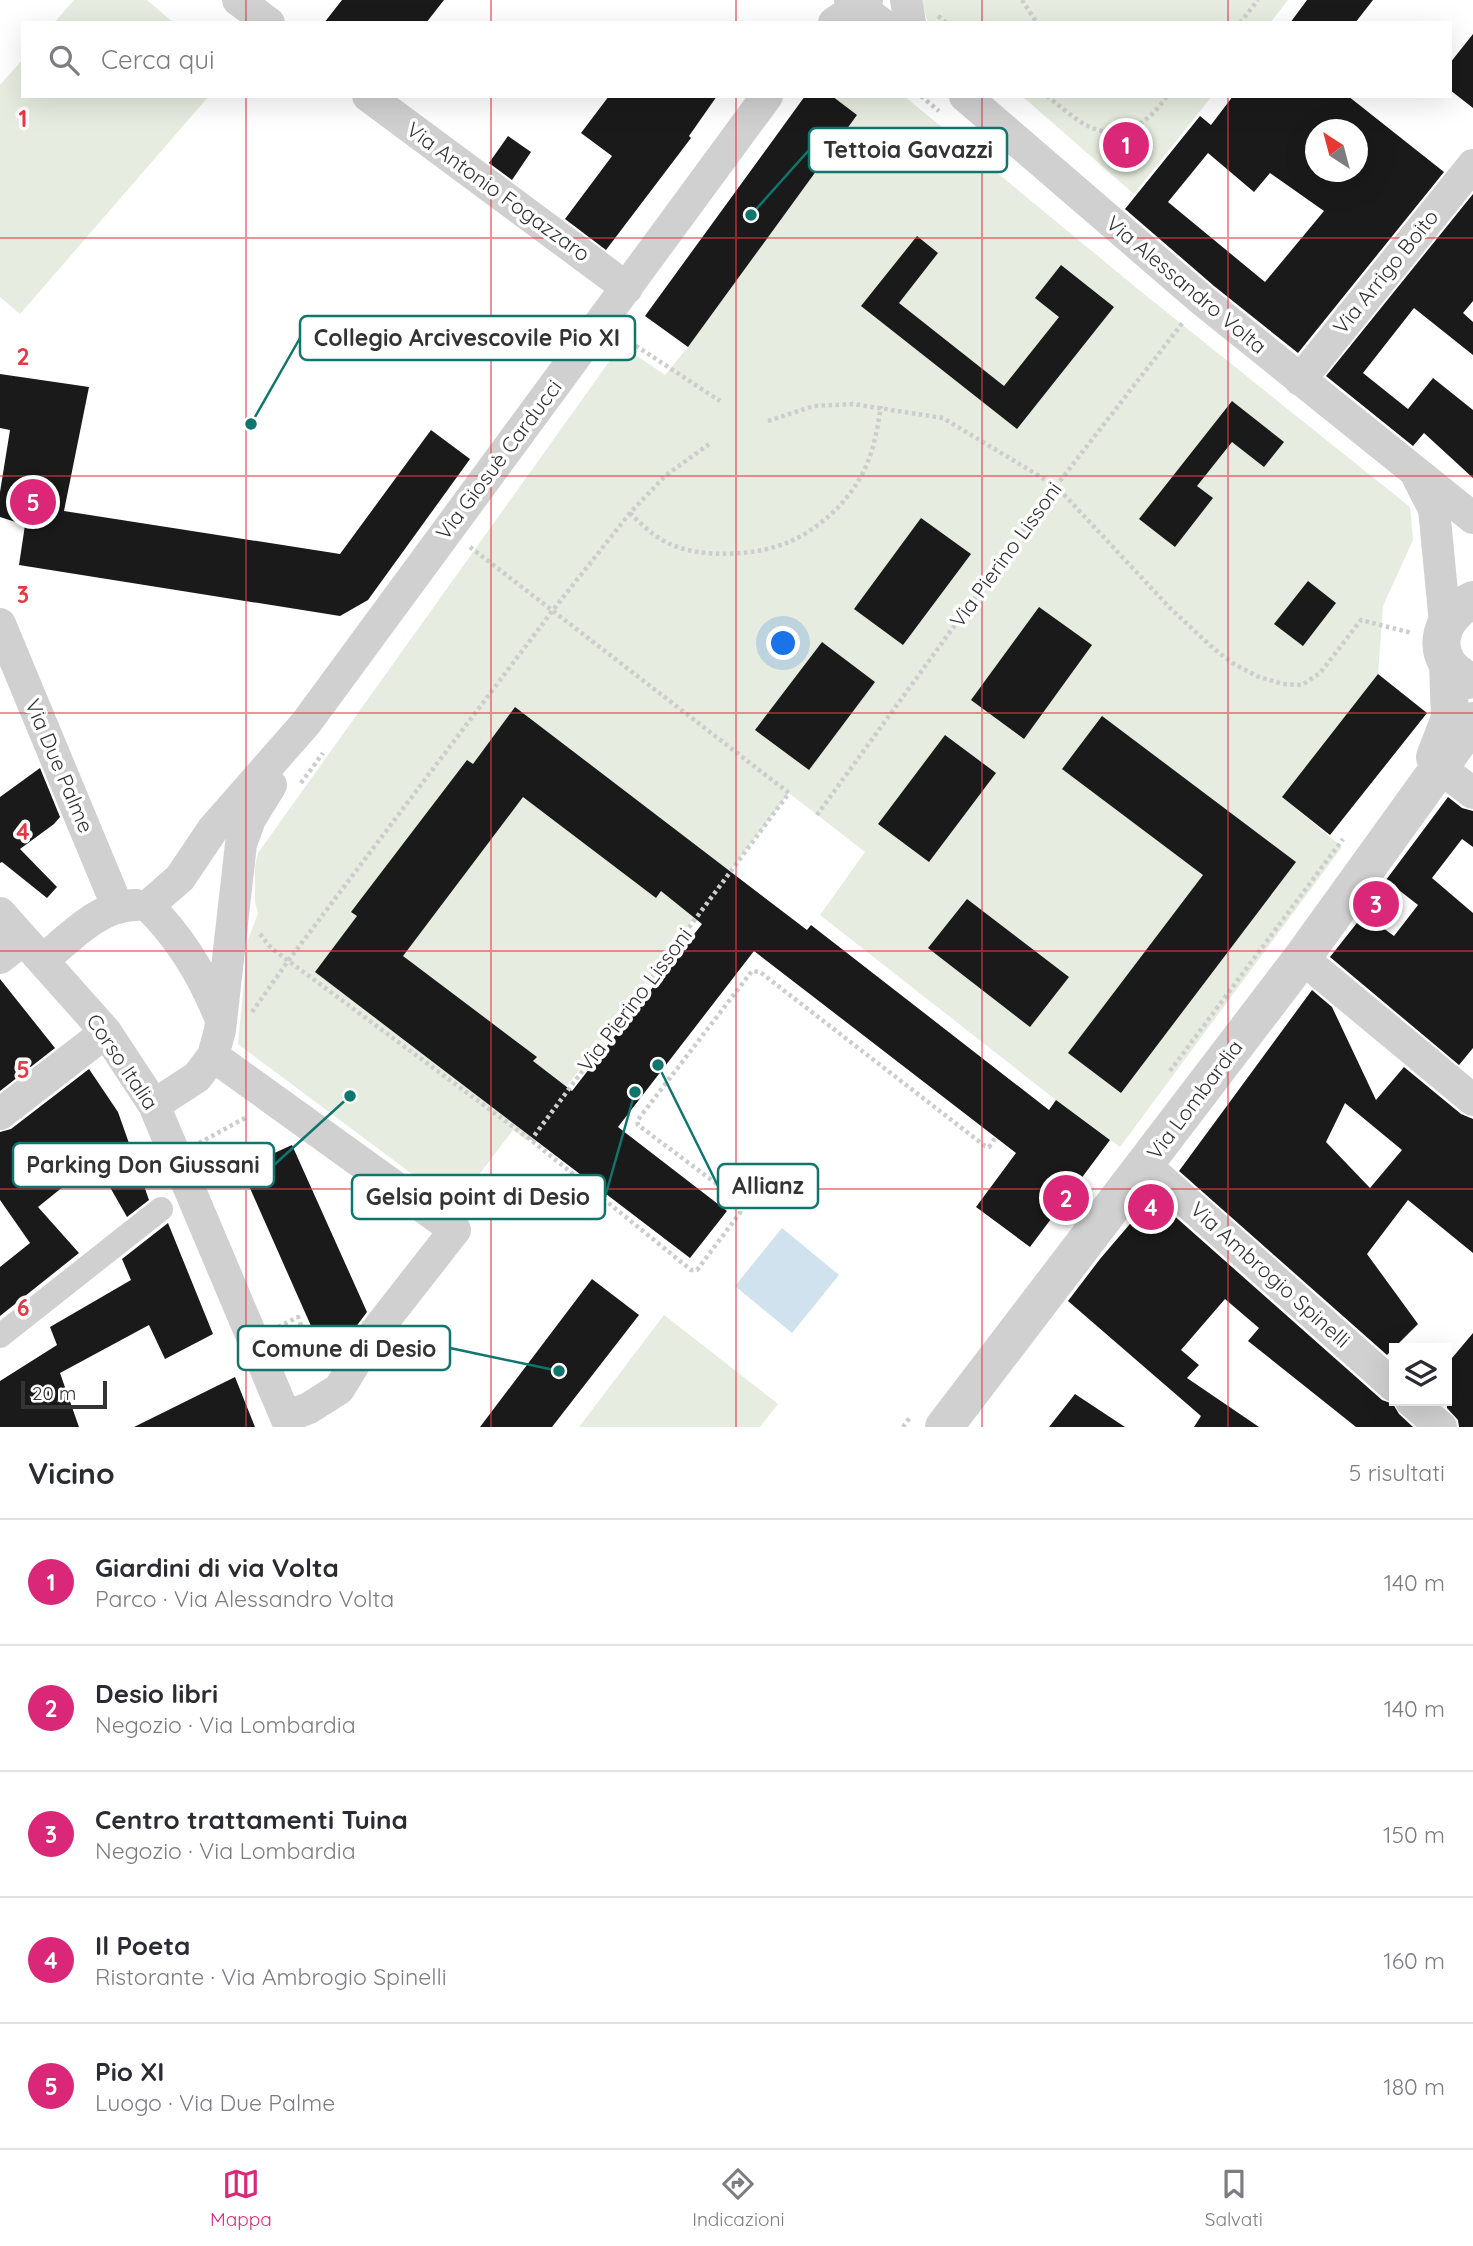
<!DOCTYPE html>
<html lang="it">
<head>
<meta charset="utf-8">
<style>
	body { margin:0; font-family:Quicksand,sans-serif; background:#f2f2f3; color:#2b2b33 }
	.controls { position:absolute; right:21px; bottom:21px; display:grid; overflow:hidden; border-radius:0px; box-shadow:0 7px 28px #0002 }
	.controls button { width:63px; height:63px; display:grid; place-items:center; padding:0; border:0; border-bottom:2px solid #e1e1e2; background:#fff; color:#2b2b33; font:35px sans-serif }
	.compass { position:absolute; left:1305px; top:119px; width:63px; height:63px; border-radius:50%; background:#fff; box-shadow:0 7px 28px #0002; rotate:324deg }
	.scale { position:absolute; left:21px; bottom:18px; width:86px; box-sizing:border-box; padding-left:7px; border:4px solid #333; border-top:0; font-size:19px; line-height:24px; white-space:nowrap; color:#333; -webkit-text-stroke:5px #fff; paint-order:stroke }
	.you { position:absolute; left:784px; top:644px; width:24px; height:24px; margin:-18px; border:5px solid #fff; border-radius:50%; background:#1a73e8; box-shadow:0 0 0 10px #1a73e833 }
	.badge { display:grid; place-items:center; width:46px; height:46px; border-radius:50%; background:#db2777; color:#fff; font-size:23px; font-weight:700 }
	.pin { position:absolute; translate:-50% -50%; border:4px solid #fff; box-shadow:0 2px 7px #0006 }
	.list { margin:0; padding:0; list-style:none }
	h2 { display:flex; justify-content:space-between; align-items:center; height:91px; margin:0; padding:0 28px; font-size:30px }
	h2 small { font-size:23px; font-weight:400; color:#7c7c81 }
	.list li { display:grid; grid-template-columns:46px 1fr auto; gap:21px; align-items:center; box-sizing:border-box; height:126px; padding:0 28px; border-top:2px solid #e1e1e2 }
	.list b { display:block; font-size:26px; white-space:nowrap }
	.list p { margin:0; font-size:23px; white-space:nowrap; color:#7c7c81 }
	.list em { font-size:23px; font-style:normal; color:#7c7c81 }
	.icon { flex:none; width:38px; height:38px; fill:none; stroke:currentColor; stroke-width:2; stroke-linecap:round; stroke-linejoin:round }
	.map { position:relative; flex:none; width:1473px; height:1427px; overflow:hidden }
	.search { position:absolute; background:#fff; box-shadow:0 7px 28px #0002; left:21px; right:21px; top:21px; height:77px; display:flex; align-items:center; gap:18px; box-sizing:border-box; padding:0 24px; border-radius:0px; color:#7c7c81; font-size:26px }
	.sheet { height:721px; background:#fff }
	nav { display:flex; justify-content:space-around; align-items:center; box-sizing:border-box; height:98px; border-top:2px solid #e1e1e2; background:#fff; font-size:19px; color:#7c7c81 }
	nav a { display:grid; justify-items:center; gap:4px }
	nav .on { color:#db2777 }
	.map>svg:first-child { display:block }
	.green { fill:#e6ecdf }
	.water { fill:#cfe2ee }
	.building { fill:#1a1a1a; fill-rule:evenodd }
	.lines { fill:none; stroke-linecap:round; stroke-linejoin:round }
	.path { stroke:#cdcdcd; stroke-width:4.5; stroke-dasharray:3.5 3.5; stroke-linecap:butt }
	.pedestrian { stroke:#d0d0d0; stroke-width:24 }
	.minor { stroke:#d0d0d0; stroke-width:32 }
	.tertiary { stroke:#d0d0d0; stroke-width:38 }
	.grid { fill:none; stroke:#e63946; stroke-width:2; stroke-opacity:0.55 }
	.labels { text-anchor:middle; stroke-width:7; stroke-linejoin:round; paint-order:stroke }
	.street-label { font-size:21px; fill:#333; stroke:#fff }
	.grid-label { font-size:23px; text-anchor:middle; font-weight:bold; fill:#e63946; stroke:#fff; stroke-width:7; stroke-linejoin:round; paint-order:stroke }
	.leader { fill:none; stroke:#0f766e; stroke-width:2.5 }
	.callout-dot { fill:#0f766e; stroke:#fff; stroke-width:2.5 }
	.callout { fill:#fff; stroke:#0f766e; stroke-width:2.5 }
	.callout-label { font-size:23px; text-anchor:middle; font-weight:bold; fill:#333 }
</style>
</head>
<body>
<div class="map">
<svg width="1473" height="1427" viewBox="0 0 1473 1427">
	<rect width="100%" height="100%" fill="#fff"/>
	<path class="green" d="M74,0H147L174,23H54Z
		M921,0H1288L1270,23H928Z
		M23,59V96H209L20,314L0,297V85Z
		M832,96H904L1139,290L1410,507L1413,540L1383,606L1378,674L1282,797L1342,847L1120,1147L1056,1100L820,915L865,852L789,793L526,1140L513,1130L455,1206L238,1044L248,940L258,913L255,902V866L258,853L621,345L665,375L688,347L857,115Z
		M1022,96H1212L1134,194Z
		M664,1315L778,1404L760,1427H579Z"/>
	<path class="water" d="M782,1228L839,1275L792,1333L735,1286Z"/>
	<path class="building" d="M342,0H444L426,23H324Z
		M1307,0H1373L1355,23H1290Z
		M1473,34V108L1450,90V63Z
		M609,96H717L689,136L691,138L606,250L565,219L612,156L581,133Z
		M805,96H832L857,115L688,347L645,316Z
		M1233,96H1348L1444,172L1298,353L1214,286L1125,209L1200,116L1211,125ZM1315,130H1357V172H1315ZM1208,153L1254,192L1270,173L1324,211L1265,282L1168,202Z
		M508,136L531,152L512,180L489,163Z
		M1473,194V301L1463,313L1473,322V355L1414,308L1363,373L1408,409L1433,378L1473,410V478L1424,433L1413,446L1326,376Z
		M917,236L938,253L899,303L1004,386L1059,317L1035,298L1061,265L1114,307L1017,429L861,306Z
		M0,374L89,387L64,511L340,554L431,430L470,459L368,600L340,616L19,565L25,525L0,517V492L10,430L0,428Z
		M1232,401L1284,442L1264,467L1232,442L1197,486L1213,498L1175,547L1139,519Z
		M921,518L971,554L903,645L854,609Z
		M1308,581L1336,603L1303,646L1274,624Z
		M1039,607L1092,645L1024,739L971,700Z
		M822,642L875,682L809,770L755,730Z
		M1378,674L1427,713L1330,835L1282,797Z
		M515,707L807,930L811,925L1049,1110L1056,1100L1110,1140L1030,1247L976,1207L1016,1153L754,951L618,1127L727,1211L690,1258L315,972L357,916L351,912L467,760L473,764ZM523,797L656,898L661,891L702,924L572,1091L533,1061L537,1057L403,956Z
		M1102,716L1296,862L1121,1093L1068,1053L1203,875L1062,769Z
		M945,735L996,773L929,862L878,824Z
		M40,768L60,817L54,824L20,849L57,887L47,898L2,862L0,863V797Z
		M1448,797L1462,808L1473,811V847L1462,839L1432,878L1473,913V1048L1459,1065L1330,957L1364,914L1394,936L1418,905L1386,880Z
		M967,899L1069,977L1030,1027L928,948Z
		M0,979L55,1048L0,1091Z
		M1312,990L1332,1007L1376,1100L1404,1067L1461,1114L1473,1119V1253L1408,1200L1367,1254L1418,1324L1387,1355L1179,1171ZM1345,1103L1402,1150L1370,1188L1326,1142Z
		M89,1069L118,1112L149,1200L127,1217L95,1161L38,1207L79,1253L0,1316V1267L30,1243L0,1200V1132L11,1129Z
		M292,1145L367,1312L355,1328L319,1344L241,1168Z
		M1153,1197L1382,1400L1393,1404L1399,1414L1413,1427H1356L1248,1341L1259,1328L1225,1299L1181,1350L1199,1365L1187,1378L1259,1427H1194L1201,1416L1068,1301L1100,1259Z
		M168,1223L213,1334L165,1359L149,1325L60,1373L79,1427H0V1381L57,1345L50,1327L131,1280L122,1259Z
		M592,1279L639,1315L552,1427H480Z
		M1473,1333V1427H1459L1458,1420L1447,1408V1364Z
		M235,1377L255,1427H134Z
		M1075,1394L1125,1427H1049Z"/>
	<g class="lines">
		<path class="path" d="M1022,0L1037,23
			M938,16L947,23
			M1240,23L1258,0
			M921,96L939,111
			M1047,96C1060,106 1074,119 1088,126C1121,142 1148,124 1167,96
			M624,338L720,401
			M768,421L814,406L853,404L943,418L1056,486L1170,608L1214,649L1234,664L1259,677L1283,684L1302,685L1320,673L1361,620L1412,633
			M630,513C641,524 653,536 668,543C700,559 756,556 789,542C817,530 845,505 860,478C873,456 877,431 881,406
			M470,547L789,793L531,1140
			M301,783L323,753
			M817,815L1056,486L1184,321
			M260,934L271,948L531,1140L691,1270H697L740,1213L741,1205L737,1199L638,1125L637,1121L752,971L760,972L985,1146L989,1147L995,1138
			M252,1012L288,961L553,610L630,513L665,476L712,442
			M1170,1071L1343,839
			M199,1143L247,1117
			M278,1327L298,1317L316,1370
			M903,1427L911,1416"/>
		<path class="pedestrian" d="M0,1336L161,1209"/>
		<path class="minor" d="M238,0L269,23
			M850,0L881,23
			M906,0L910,23
			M834,23L867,0
			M368,96L627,288
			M965,96L1202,300L1473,518
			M1300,380L1473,165
			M1418,478L1434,509L1445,623
			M0,624L118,908
			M1440,768L1473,793
			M148,906L180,878L213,829L306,723L767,96
			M148,906C179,936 203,976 219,1015
			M0,913L106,1032L154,1105L290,1427
			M0,958L23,940
			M1302,958L1473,1100
			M43,960C70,938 99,905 136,905
			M213,1056L455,1230L369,1340L339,1389L309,1408L286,1417
			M154,1105L197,1077L213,1056L220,1030L241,844L250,819L271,785
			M0,1114L106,1032
			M1145,1165L1394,1386
			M1411,1401L1441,1427"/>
		<path class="tertiary" d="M1468,680C1428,661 1436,617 1473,600
			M1435,757L1450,718L1448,664
			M944,1427L1302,958L1473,721"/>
	</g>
	<path class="grid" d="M246,0V23M491,0V23M736,0V23M982,0V23M1228,0V23M246,96V1427M491,96V1427M736,96V1427M982,96V1427M1228,96V1427M0,238H1473M0,476H1473M0,713H1473M0,951H1473M0,1189H1473"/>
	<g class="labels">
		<g class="street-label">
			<text transform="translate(498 192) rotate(36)" y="7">Via Antonio Fogazzaro</text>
			<text transform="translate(1386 272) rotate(-51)" y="7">Via Arrigo Boito</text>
			<text transform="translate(1186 285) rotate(40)" y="7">Via Alessandro Volta</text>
			<text transform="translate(499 460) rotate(-53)" y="7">Via Giosuè Carducci</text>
			<text transform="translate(1006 555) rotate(-54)" y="7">Via Pierino Lissoni</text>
			<text transform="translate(59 766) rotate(67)" y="7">Via Due Palme</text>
			<text transform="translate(635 1000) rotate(-53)" y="7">Via Pierino Lissoni</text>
			<text transform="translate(122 1062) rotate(56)" y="7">Corso Italia</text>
			<text transform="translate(1195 1100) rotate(-53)" y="7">Via Lombardia</text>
			<text transform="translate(1270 1275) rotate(42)" y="7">Via Ambrogio Spinelli</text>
		</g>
	</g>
	<g class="grid-label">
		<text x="23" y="127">1</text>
		<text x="23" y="365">2</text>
		<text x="23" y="603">3</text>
		<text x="23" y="840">4</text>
		<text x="23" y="1078">5</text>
		<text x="23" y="1316">6</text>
	</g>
	<path class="leader" d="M751 215L809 150M251 424L300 338M350 1096L274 1165M658 1065L718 1186M635 1092L605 1197M559 1371L450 1348"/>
	<g class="callout-dot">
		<circle cx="751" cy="215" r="7"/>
		<circle cx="251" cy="424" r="7"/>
		<circle cx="350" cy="1096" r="7"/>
		<circle cx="658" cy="1065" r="7"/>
		<circle cx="635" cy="1092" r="7"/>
		<circle cx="559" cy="1371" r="7"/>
	</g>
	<g class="callout">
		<rect x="809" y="128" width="198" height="44" rx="7"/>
		<rect x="300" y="316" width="335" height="44" rx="7"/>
		<rect x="13" y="1143" width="261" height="44" rx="7"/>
		<rect x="718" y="1164" width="100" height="44" rx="7"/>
		<rect x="352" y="1175" width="253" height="44" rx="7"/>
		<rect x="238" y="1326" width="212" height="44" rx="7"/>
	</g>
	<g class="callout-label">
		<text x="908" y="158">Tettoia Gavazzi</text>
		<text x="467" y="346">Collegio Arcivescovile Pio XI</text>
		<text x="143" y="1173">Parking Don Giussani</text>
		<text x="768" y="1194">Allianz</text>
		<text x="478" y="1205">Gelsia point di Desio</text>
		<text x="344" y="1357">Comune di Desio</text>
	</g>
</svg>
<div class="controls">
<button><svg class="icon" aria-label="layers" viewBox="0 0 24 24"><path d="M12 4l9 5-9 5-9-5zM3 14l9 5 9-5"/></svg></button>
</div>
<svg class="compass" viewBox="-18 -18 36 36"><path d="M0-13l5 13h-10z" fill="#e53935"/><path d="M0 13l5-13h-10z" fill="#7c7c81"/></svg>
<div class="scale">20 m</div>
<div class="you"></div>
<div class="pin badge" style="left:1126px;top:145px">1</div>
<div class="pin badge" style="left:1066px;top:1198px">2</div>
<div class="pin badge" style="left:1376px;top:904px">3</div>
<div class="pin badge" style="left:1151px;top:1207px">4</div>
<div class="pin badge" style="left:33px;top:502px">5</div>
<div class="search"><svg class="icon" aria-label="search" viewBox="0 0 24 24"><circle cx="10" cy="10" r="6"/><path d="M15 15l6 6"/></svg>Cerca qui</div>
</div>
<section class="sheet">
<h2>Vicino<small>5 risultati</small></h2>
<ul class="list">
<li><span class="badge">1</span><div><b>Giardini di via Volta</b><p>Parco · Via Alessandro Volta</p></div><em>140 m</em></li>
<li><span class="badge">2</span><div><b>Desio libri</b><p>Negozio · Via Lombardia</p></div><em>140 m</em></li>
<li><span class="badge">3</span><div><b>Centro trattamenti Tuina</b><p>Negozio · Via Lombardia</p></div><em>150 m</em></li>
<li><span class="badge">4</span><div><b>Il Poeta</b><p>Ristorante · Via Ambrogio Spinelli</p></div><em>160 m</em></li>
<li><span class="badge">5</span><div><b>Pio XI</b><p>Luogo · Via Due Palme</p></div><em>180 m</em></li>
</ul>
</section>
<nav>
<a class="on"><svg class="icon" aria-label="map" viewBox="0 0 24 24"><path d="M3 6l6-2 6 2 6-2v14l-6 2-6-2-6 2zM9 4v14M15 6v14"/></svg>Mappa</a>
<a><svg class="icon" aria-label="directions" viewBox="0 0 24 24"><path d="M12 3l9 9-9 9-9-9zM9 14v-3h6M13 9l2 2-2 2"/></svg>Indicazioni</a>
<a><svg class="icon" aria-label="saved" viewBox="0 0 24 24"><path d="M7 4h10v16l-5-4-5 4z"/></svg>Salvati</a>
</nav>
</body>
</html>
